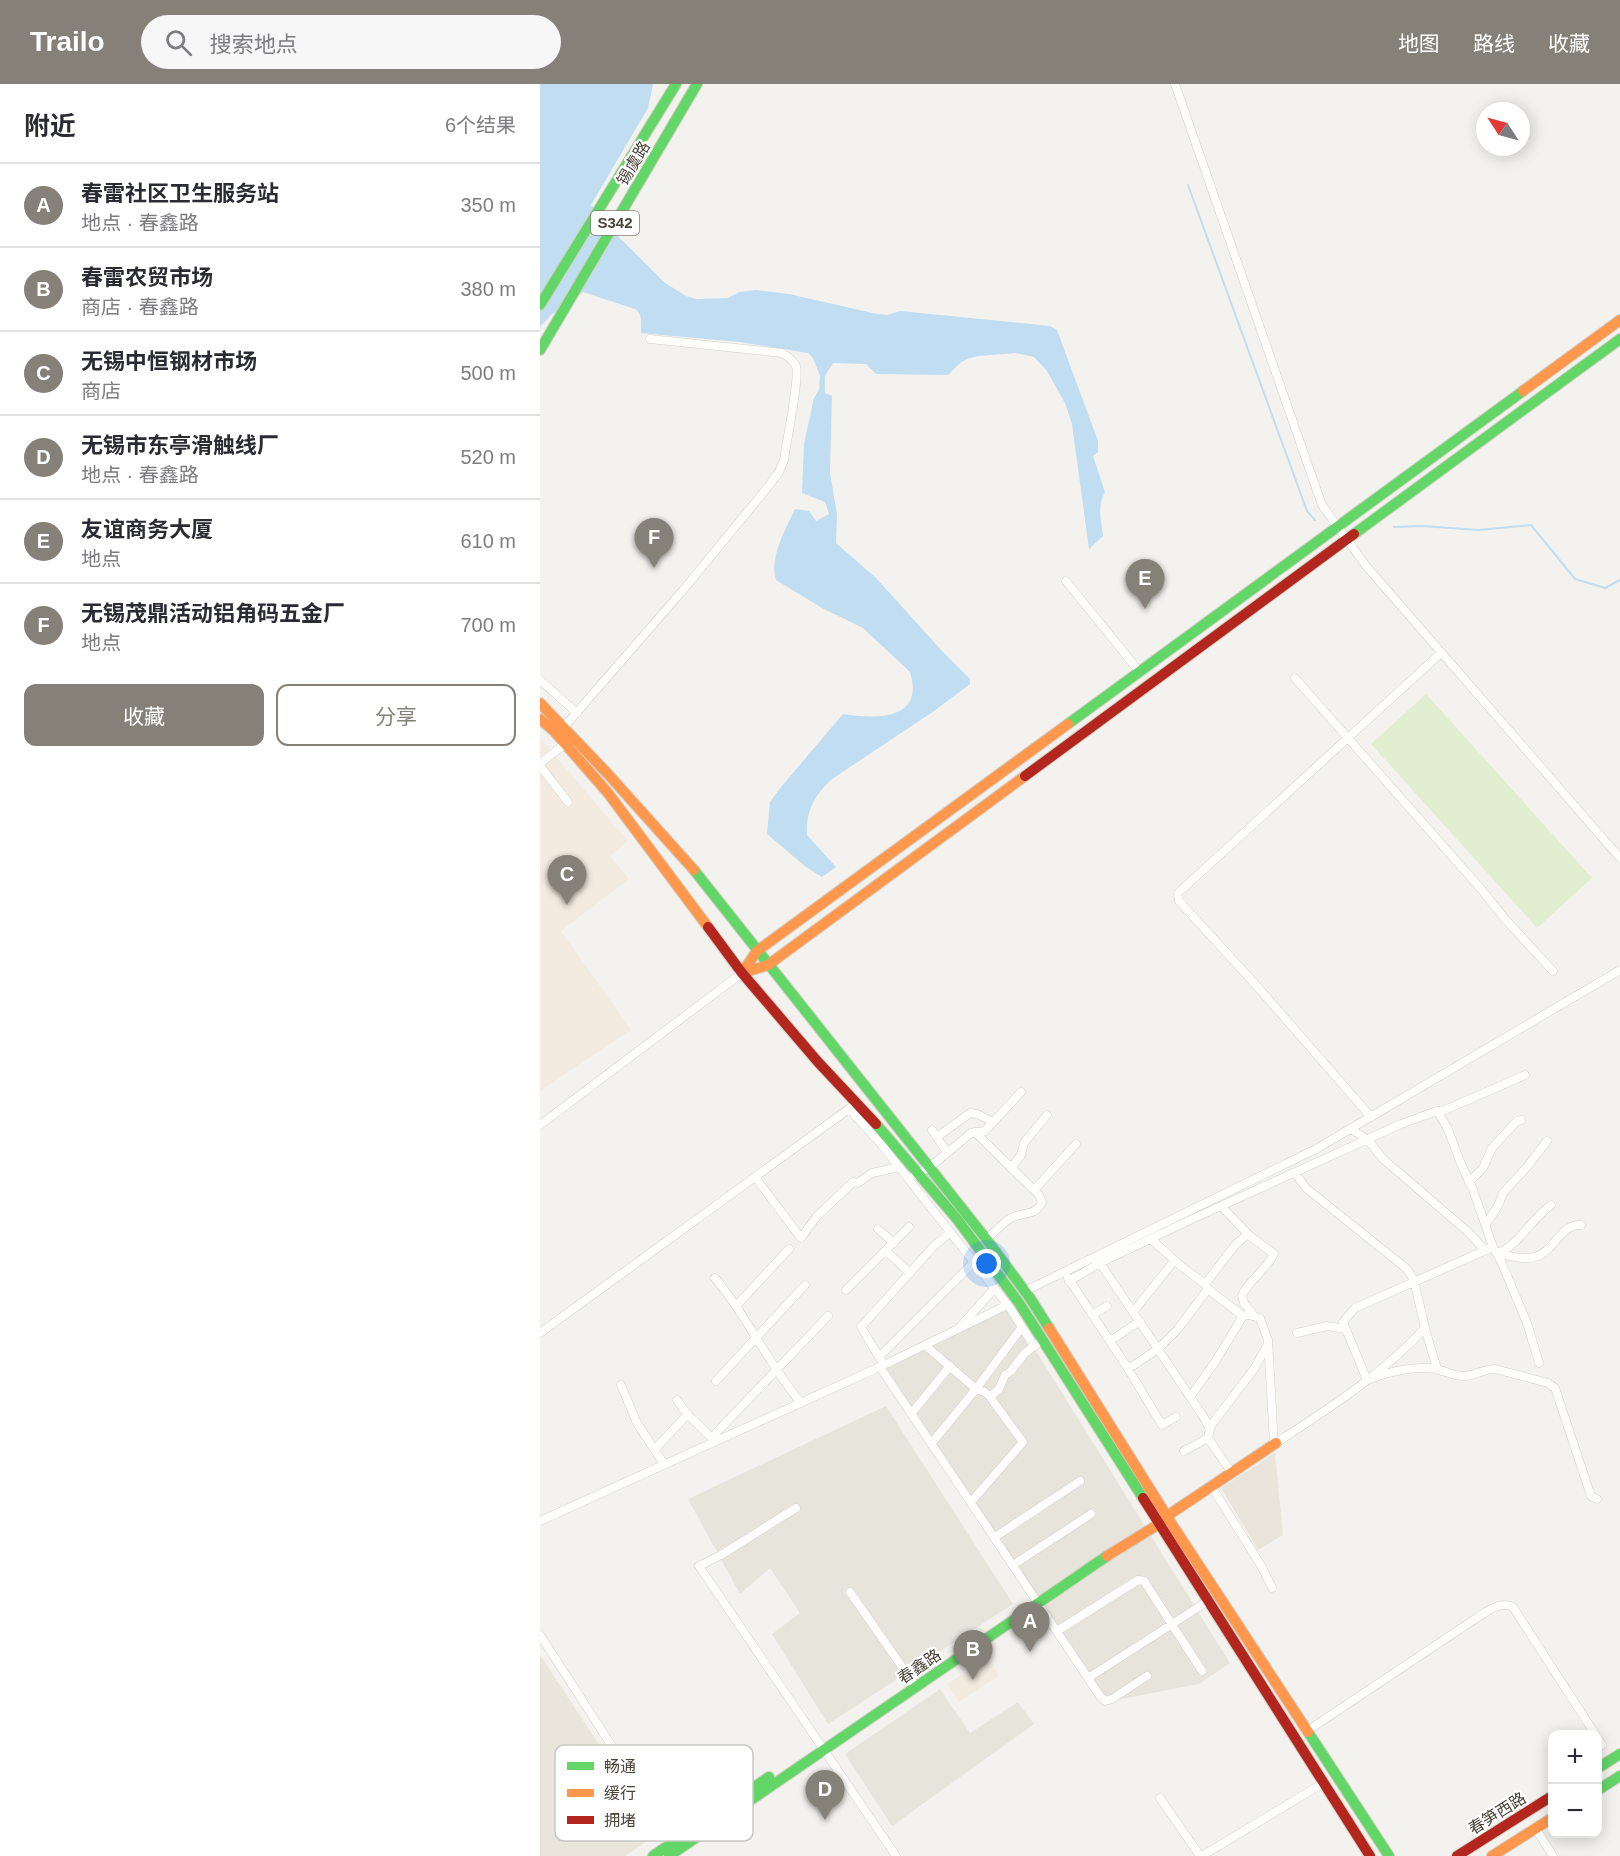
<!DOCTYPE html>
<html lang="zh">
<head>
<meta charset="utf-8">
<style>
	body { margin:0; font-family:Helvetica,"Noto Sans SC",sans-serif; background:#f7f7f7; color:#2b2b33 }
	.controls { position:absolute; right:18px; bottom:18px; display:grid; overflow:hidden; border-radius:12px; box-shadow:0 3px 15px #0003 }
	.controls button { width:54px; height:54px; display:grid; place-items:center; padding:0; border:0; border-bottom:2px solid #e1e1e2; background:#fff; color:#2b2b33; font:30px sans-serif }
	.compass { position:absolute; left:936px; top:18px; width:54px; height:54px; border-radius:50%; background:#fff; box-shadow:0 3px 15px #0003; rotate:306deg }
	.you { position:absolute; left:447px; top:1180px; width:21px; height:21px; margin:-15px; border:4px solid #fff; border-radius:50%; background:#1a73e8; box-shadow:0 0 0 9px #1a73e833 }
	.badge { display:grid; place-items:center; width:39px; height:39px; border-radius:50%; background:#868178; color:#fff; font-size:20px; font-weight:700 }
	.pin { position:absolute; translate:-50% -50px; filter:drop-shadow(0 2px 3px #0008) }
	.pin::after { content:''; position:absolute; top:32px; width:21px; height:18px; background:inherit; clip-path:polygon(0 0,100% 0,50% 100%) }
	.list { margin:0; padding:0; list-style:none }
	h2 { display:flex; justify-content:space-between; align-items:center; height:78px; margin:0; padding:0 24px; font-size:26px }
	h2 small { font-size:20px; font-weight:400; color:#7c7c81 }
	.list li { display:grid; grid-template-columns:39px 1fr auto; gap:18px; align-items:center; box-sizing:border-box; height:84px; padding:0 24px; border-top:2px solid #e1e1e2 }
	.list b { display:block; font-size:22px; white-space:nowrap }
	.list p { margin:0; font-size:20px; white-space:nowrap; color:#7c7c81 }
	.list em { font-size:20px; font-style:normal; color:#7c7c81 }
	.actions { display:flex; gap:12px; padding:18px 24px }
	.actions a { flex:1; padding:14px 0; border:2px solid #868178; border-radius:12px; text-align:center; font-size:21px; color:#868178 }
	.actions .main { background:#868178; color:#fff }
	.icon { flex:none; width:33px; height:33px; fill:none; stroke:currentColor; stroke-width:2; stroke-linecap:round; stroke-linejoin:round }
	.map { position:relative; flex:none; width:1080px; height:1772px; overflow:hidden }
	header { display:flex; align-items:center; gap:36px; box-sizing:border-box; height:84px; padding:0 30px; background:#868178; color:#fff }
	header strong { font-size:28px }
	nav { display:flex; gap:33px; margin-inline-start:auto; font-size:21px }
	.search { width:420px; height:54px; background:#f7f7f7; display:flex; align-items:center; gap:15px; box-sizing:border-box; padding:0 21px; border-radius:33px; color:#7c7c81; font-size:22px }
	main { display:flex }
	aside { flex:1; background:#fff }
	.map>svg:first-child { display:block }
	.residential { fill:#e7e4dc }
	.commercial { fill:#f3ebdf }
	.education { fill:#eae5da }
	.green { fill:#e1eecf }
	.water { fill:#c0ddf1 }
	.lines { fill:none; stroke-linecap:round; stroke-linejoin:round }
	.stream { stroke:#c0ddf1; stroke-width:2 }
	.street-casing { stroke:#d2d0cb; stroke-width:9 }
	.fast-casing { stroke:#d3cfc5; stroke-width:12 }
	.slow-casing { stroke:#d3cfc5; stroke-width:12 }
	.jam-casing { stroke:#d3cfc5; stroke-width:12 }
	.street { stroke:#fdfdfc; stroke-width:8 }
	.fast { stroke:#63d668; stroke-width:10 }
	.slow { stroke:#ff974d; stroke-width:10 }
	.jam { stroke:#b3261e; stroke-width:10 }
	.labels { text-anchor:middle; stroke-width:4.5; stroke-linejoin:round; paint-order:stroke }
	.shield { fill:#fff; stroke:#817c74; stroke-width:1.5 }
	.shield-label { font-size:15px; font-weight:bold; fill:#4b4439 }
	.street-label { font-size:16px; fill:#4b4439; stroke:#fff }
	.key { fill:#fff; stroke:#c9c7c4; stroke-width:1.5 }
	.key-label { font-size:16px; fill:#4b4439 }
</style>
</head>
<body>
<header>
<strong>Trailo</strong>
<div class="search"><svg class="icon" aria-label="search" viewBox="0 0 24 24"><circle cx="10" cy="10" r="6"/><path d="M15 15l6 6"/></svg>搜索地点</div>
<nav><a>地图</a><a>路线</a><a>收藏</a></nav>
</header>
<main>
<aside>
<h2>附近<small>6个结果</small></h2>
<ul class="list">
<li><span class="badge">A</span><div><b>春雷社区卫生服务站</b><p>地点 · 春鑫路</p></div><em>350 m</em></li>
<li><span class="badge">B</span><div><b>春雷农贸市场</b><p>商店 · 春鑫路</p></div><em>380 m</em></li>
<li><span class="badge">C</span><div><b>无锡中恒钢材市场</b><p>商店</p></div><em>500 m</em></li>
<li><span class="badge">D</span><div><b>无锡市东亭滑触线厂</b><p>地点 · 春鑫路</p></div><em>520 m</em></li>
<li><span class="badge">E</span><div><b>友谊商务大厦</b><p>地点</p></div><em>610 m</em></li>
<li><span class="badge">F</span><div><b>无锡茂鼎活动铝角码五金厂</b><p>地点</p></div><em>700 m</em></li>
</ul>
<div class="actions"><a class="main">收藏</a><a>分享</a></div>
</aside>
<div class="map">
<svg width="1080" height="1772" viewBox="0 0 1080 1772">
	<rect width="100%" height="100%" fill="#f4f2ee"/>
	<path class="residential" d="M468,1222L690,1579L659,1600L561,1619L341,1278Z
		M346,1322L473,1520L288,1640L232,1550L260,1529L230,1484L200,1510L148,1415Z
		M400,1605L430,1649L478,1618L494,1640L352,1742L305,1670Z"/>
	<path class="commercial" d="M0,654L88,757L70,772L89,795L21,847L91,946L0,1007Z
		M447,1574L459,1592L419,1618L407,1600Z"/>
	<path class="education" d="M735,1369L743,1451L718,1466L681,1404Z
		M0,1571L118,1750L85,1772H0Z"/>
	<path class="green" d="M886,610L1052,794L997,844L831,660Z"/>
	<path class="water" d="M0,0H113L108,24L51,121L77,151L125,199L146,212L156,215L188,214L199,208L216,206L249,210L337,230L347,231L360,227L510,242L517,246L558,357V368L553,372L565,408C557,422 561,436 563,452L549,465L532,340L525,319L507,287L494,273L476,269L438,272L427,275L420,279L408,291L336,290L326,280L293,279L285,292V309L292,312L290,389L297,430L296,459L336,494L403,568L430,595V600L394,627L292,695C274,712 266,726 267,751L296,783L282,793L266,783L227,750L230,718L241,703L303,630C335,635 385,637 370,588L323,544L282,524L236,496C229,473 246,445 255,425L269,427L276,437L289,430L285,418L262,409L264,360L274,314L279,306L280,292L273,274L268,269L200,258L101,249C100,239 104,232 95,225L43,208L11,231L0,243Z"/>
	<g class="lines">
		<path class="stream" d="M648,101L767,427L775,436
			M854,443L882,442L938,446L991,441L1035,495L1065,504L1080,496"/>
		<defs>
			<path id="street" d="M635,0L782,421L827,483L1080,774
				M526,497L599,587
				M755,594L941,805L965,835L1013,887
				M0,596L37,629
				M24,643L144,505L227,404L239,388L244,376C246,360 260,293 256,282C253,275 247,272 242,269L110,255
				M0,679L28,658
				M0,682L28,718
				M309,1025L340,1059L470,1224L494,1262
				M897,1027L907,1043L921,1080L933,1106L953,1163L961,1177L987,1239L999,1279
				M831,1033L716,901L639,817L638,809L901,569
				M0,1041L202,889
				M811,1045L828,1056L842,1074L927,1147L945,1166
				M392,1046L407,1068
				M435,1048L499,1111L502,1118C495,1134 480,1127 469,1135C461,1141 454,1148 447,1155
				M397,1053L430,1029L437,1030L453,1038
				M471,1084L481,1071L484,1059L507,1031
				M374,1091L390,1083L431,1049L445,1047L481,1008
				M215,1093L261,1154L277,1132L313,1098L318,1099L332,1089L359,1083
				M929,1098L943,1084L952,1064L977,1037L981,1036
				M494,1106L536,1060
				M682,1123L710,1152L734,1170C726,1186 711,1194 702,1211L704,1219L714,1232
				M946,1140L958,1122L963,1109L987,1083L1007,1057
				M338,1145L354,1159
				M611,1155L641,1182L665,1200L668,1205L703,1232L709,1231L720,1234L728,1256L734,1361
				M953,1163L815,1224L803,1238L827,1296C848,1288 873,1281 896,1285C905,1287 913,1292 923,1292C934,1292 943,1285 955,1285L1008,1299L1015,1304L1051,1412L1057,1415
				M346,1167L370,1189
				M957,1169C969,1172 983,1176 995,1173C1015,1167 1021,1139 1041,1141
				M958,1169C980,1160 991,1135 1011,1121
				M560,1179L663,1332L670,1345L668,1354L692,1389
				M175,1194C208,1233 228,1280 261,1319
				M528,1194L587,1283L622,1341L636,1333
				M529,1197L560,1179L648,1137L861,1040L897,1027L905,1026L985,991
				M665,1200L696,1160L708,1150
				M306,1206L369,1143
				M485,1207L776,1065L1080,886
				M197,1221L249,1165
				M593,1228L634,1177
				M552,1231L567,1222
				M419,1244L454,1205
				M885,1244L897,1285
				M0,1249L317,1019
				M757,1249L787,1242L805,1245
				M570,1257L600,1237
				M386,1262L436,1305L445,1308L450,1313L459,1305L465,1291L471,1287L485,1269L497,1260
				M339,1273L433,1179
				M344,1281L321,1243L393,1163L410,1148
				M340,1283L560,1612L565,1617L572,1615L607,1592
				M588,1285L618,1265L638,1245L668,1205
				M176,1297L265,1201
				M81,1301L97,1339L124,1380
				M650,1313L675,1278L703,1232
				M137,1316L146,1329L175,1357L176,1349L288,1232
				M371,1330L410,1282
				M669,1344L714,1285L728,1260
				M736,1359C788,1325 843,1290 885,1244L874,1196L867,1185L766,1104L755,1089
				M391,1360L436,1305L482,1243
				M115,1365L148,1330
				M644,1367L668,1354
				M671,1402L722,1483L732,1504
				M431,1418L483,1358L450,1313
				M256,1424L181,1471L159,1482L356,1772
				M0,1437L344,1281L467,1221
				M455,1453L540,1397
				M473,1481L551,1430
				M310,1508L376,1603
				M517,1547L598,1496L604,1497L662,1587
				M0,1551L134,1758
				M548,1594L668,1517
				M767,1647L935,1535C947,1528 960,1516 973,1523L1055,1650
				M1058,1655L1062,1661
				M620,1714L660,1772
				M996,1745L1013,1772
				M662,1772L783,1699"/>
			<path id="fast" d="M0,221L136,0
				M0,266L157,0
				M814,450L1080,255
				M528,640L983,307
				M154,786L447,1156L490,1214L509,1244
				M336,1040L417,1135L479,1219L603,1414
				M768,1648L849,1772
				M1058,1684L1080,1670
				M1058,1706L1080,1692
				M113,1772L229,1693
				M129,1772L567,1472"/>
			<path id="slow" d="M983,307L1080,236
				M0,619L67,689L154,786
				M0,635L14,647L68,709L168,843
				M202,889L217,867L528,640
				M202,889L228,881L485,692
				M509,1244L633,1442L768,1648
				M567,1472L619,1440L627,1432L736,1359
				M952,1772L1012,1734"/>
			<path id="jam" d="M485,692L814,450
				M168,843L202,889L278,978L336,1040
				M603,1414L830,1772
				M917,1772L1012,1712"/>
		</defs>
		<use href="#street" class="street-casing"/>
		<use href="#fast" class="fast-casing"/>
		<use href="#slow" class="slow-casing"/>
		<use href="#jam" class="jam-casing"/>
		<use href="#street" class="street"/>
		<use href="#fast" class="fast"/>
		<use href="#slow" class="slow"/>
		<use href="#jam" class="jam"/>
	</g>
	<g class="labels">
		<rect class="shield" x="51" y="127" width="48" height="24" rx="4.5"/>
		<g class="shield-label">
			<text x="75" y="144">S342</text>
		</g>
		<g class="street-label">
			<text transform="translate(93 79) rotate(-59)" y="6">锡虞路</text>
			<text transform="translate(379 1582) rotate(-34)" y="6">春鑫路</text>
			<text transform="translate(957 1729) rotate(-32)" y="6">春笋西路</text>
		</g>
	</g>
	<rect x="15" y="1661" width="198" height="96" rx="9" class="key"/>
	<rect x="27" y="1678" width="27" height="8" fill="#63d668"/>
	<rect x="27" y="1705" width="27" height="8" fill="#ff974d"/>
	<rect x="27" y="1732" width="27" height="8" fill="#b3261e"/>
	<g class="key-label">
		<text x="64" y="1688">畅通</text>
		<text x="64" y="1715">缓行</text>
		<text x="64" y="1742">拥堵</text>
	</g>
</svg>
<div class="controls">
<button>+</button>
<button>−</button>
</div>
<svg class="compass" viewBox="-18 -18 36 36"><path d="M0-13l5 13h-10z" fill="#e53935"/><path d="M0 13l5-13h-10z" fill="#7c7c81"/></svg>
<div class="you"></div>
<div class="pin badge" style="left:490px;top:1568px">A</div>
<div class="pin badge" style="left:433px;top:1596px">B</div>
<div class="pin badge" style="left:27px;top:821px">C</div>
<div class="pin badge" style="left:285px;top:1736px">D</div>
<div class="pin badge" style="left:605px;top:525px">E</div>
<div class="pin badge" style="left:114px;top:484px">F</div>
</div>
</main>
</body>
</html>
